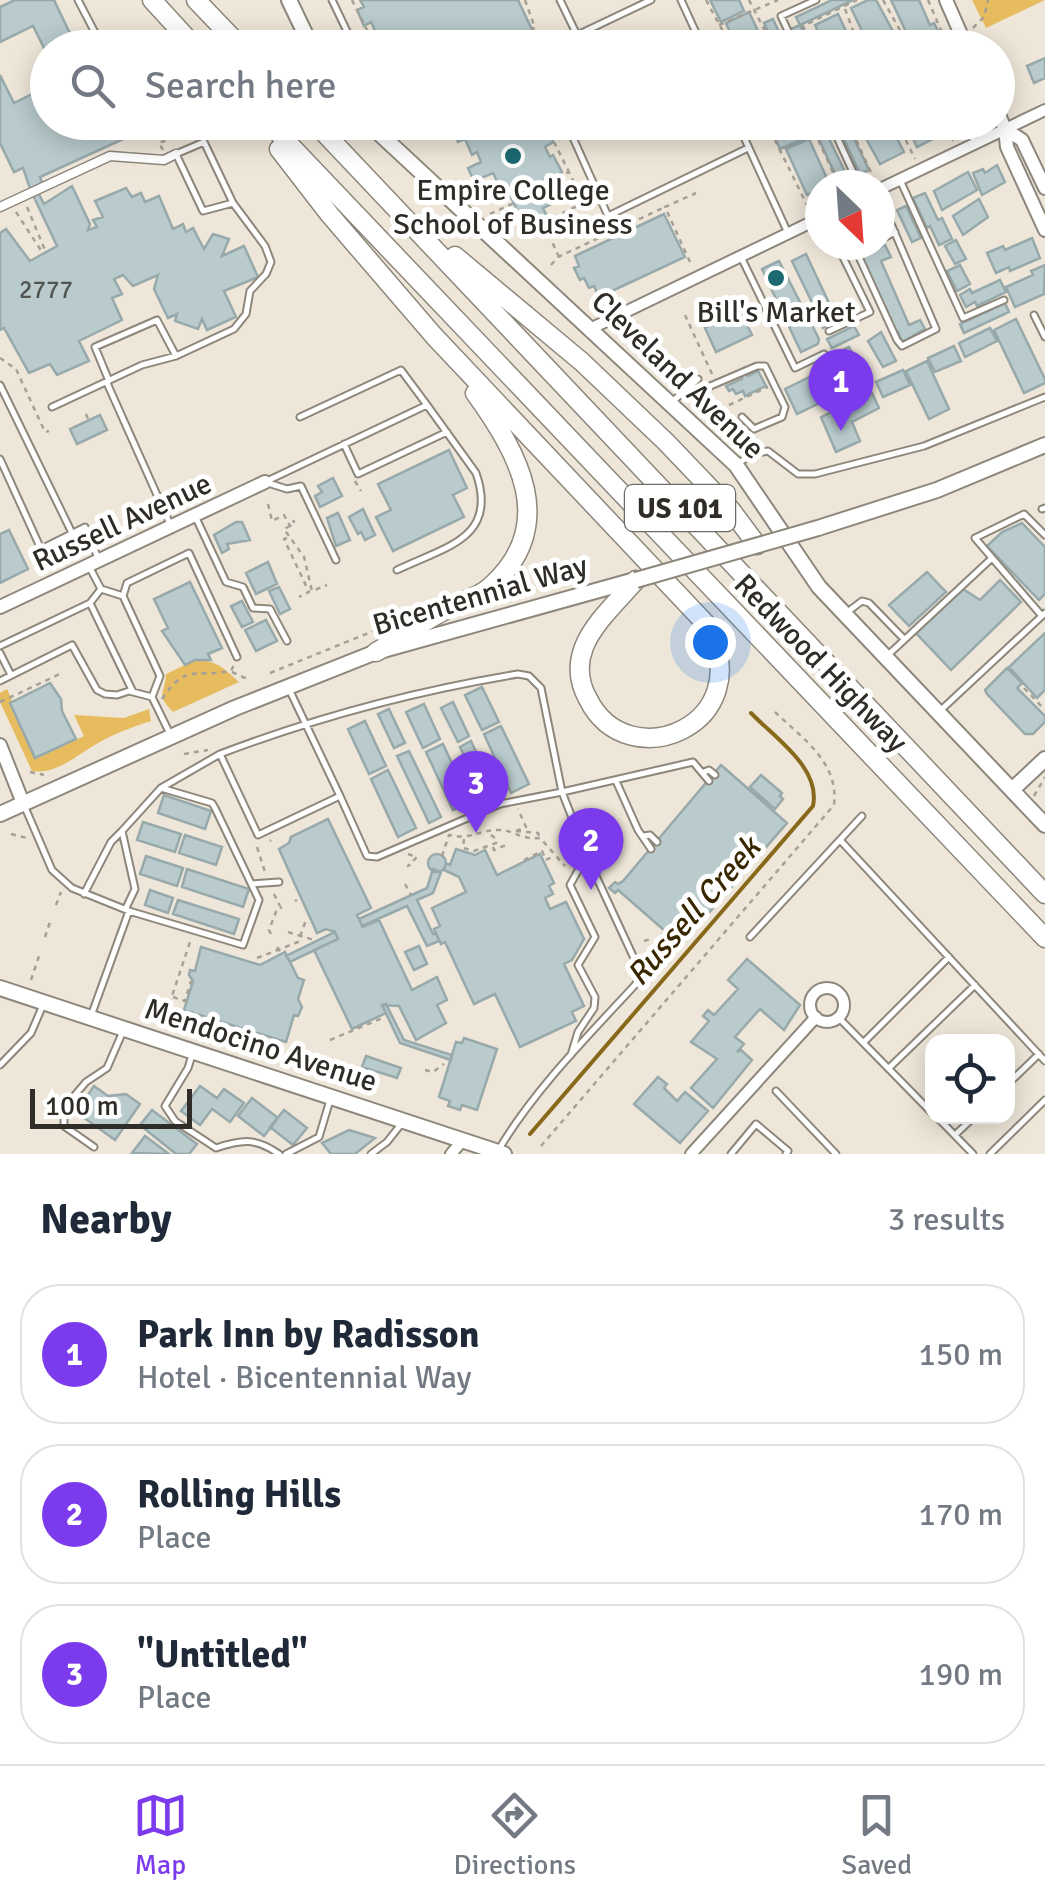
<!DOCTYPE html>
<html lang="en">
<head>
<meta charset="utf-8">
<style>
	body { margin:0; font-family:Signika,sans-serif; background:#f2f2f3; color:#1f2937 }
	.controls { position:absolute; right:30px; bottom:30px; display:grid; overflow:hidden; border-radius:20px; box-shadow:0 5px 25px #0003 }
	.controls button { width:90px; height:90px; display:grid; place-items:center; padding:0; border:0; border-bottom:2px solid #e0e1e3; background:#fff; color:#1f2937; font:50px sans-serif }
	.compass { position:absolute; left:805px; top:170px; width:90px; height:90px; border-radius:50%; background:#fff; box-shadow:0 5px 25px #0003; rotate:155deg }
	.scale { position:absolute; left:30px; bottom:25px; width:162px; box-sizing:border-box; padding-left:10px; border:5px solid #302d28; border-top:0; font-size:28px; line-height:35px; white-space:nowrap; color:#302d28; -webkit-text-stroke:8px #fff; paint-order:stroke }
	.you { position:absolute; left:710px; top:642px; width:35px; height:35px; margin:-25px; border:8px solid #fff; border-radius:50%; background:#1a73e8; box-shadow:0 0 0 15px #1a73e833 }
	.badge { display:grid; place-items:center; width:65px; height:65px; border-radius:50%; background:#7c3aed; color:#fff; font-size:32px; font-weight:700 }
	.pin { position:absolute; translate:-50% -82px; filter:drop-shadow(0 2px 5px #0008) }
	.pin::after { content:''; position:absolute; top:52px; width:35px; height:30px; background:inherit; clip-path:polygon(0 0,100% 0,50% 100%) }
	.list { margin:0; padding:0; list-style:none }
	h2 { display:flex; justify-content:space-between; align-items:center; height:130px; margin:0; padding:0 40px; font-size:42px }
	h2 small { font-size:32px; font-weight:400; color:#747a83 }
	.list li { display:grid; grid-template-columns:65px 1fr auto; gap:30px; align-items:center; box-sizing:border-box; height:140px; margin:0 20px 20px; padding:0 20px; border:2px solid #e0e1e3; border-radius:40px }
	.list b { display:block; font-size:38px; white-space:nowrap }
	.list p { margin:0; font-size:32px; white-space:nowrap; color:#747a83 }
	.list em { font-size:32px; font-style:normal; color:#747a83 }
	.icon { flex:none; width:55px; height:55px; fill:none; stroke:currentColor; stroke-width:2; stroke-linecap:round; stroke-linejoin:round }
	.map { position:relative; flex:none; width:1045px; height:1154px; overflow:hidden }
	.search { position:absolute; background:#fff; box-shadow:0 5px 25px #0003; left:30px; right:30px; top:30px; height:110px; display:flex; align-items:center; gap:25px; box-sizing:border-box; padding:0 35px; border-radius:55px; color:#747a83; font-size:38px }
	.sheet { height:610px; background:#fff }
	nav { display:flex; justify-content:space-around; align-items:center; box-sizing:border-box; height:140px; border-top:2px solid #e0e1e3; background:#fff; font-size:28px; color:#747a83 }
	nav a { display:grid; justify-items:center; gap:5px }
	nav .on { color:#7c3aed }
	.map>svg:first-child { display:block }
	.green { fill:#e7bc5f }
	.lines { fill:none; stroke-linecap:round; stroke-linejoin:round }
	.stream { stroke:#88691b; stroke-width:4 }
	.building { fill:#b9cbcd; stroke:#98a9ab; stroke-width:2.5 }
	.service-casing { stroke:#8d877b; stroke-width:9 }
	.pedestrian-casing { stroke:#8d877b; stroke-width:11 }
	.minor-casing { stroke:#8d877b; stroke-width:14 }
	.tertiary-casing { stroke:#8d877b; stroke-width:16 }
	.secondary-casing { stroke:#8d877b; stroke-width:18 }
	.motorway-casing { stroke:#8d877b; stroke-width:21 }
	.path { stroke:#a6a096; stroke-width:2.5; stroke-dasharray:5 5; stroke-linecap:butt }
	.service { stroke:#fff; stroke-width:5 }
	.pedestrian { stroke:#fff; stroke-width:8 }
	.minor { stroke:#fff; stroke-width:10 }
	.tertiary { stroke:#fff; stroke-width:12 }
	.secondary { stroke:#fff; stroke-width:14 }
	.motorway { stroke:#fff; stroke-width:18 }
	.secondary-bridge-casing { stroke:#8d877b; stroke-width:18; stroke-linecap:butt }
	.secondary-bridge { stroke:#fff; stroke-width:14 }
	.poi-dot { fill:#1d6971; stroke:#fff; stroke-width:4 }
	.labels { text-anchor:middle; stroke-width:10; stroke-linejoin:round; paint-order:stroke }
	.number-label { font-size:25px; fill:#525451 }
	.shield { fill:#fff; stroke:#6e6c68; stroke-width:2.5 }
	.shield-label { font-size:28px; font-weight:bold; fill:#302d28 }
	.poi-label { font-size:30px; fill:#302d28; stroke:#fff }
	.street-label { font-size:30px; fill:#302d28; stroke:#fff }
	.water-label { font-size:32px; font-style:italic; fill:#392700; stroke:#fff }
</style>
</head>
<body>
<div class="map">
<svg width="1045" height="1154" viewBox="0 0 1045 1154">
	<rect width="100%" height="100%" fill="#eee7d9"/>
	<path class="green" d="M972,0H1045L986,28Z
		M195,660C216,660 224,668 239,682L173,712C155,694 165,694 166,674Z
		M7,689L38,758L84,736L74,715L124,718L149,709L151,721C133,727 115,733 98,743C78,754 57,775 32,771L0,702V693Z"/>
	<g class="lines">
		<path class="stream" d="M530,1134L813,806C821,768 775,738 751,713"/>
	</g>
	<path class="building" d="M15,0H54L77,48H48V56L33,26L0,42V7Z
		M360,0H518L535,36L510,48H383L371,22L364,26L357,10L364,7Z
		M710,0H739L744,11L721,22Z
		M832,0H853L800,25L811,48H800L791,29L800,25L796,17Z
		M868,0H876L902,48H875L868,33L864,35L851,8Z
		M891,0H919L930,25L934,23L940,35L917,46L911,34L908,36Z
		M749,12L766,48H737L726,23Z
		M838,14L851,42L848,44L850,48H826L815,25Z
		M773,19L786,48H775L764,23Z
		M1045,58V78L1034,83L1027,66Z
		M0,75L14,103L48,86V122L156,124L40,177L42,182L31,191L23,168L14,172L0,143Z
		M456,122H539L534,126L538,136L549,133L553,137V142L545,147L550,157L553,155L562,172L556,175L566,197L543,208L547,216L536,221L532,214L521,219L511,197L506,200L493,173L474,181L468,168L481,162L477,152L472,155L465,139L458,142L450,125Z
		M773,122H796L803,139L780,149L770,126Z
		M811,122H821L849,180L840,185Z
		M836,122H846L869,170L860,174Z
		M857,122L890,125L904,152L880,164Z
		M905,122H932L939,136L917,147Z
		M809,139L830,185H820V189L807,195L786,149Z
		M997,165L1005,182L982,195L973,173L983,169L985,173Z
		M968,172L977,190L942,210L934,191Z
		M72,186L90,224L88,230L97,227L93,220L103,217L95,201L126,188L132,197L141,193L145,202L159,196L173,229L183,224L186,232L193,228L204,249L213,234L229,239L222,256L244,246L258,277L224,291L236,317L207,330L202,319L198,329L175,321L177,314L168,318L154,289L158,275L133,286L123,275L114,279L122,294L112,298L122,320L79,341L89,361L57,375L50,364L29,373L4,328L0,330V233L6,229L30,261L57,246L31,191L36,188L44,204Z
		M925,193L938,220L942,218L952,239L939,245L930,226L927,228L913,198Z
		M979,199L988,217L963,235L953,216Z
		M906,206L921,238L912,242L897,210Z
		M664,214L685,257L599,297L594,286L589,288L584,278L580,280L574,268L579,266L575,256Z
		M1032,238L1040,258L1010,271L1009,267L996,273L987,253L1003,246L1005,250Z
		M956,240L966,259L955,264L945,246Z
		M885,245L891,257L881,261L909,325L920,320L925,329L902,342L898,332L895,333L862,256Z
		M806,254L830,305L816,311L792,261Z
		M779,261L819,339L818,344L801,352L762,269Z
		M960,265L970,284L957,291L947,271Z
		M1045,265L1044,294L1015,307L1006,287L1033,275L1031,271Z
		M1000,280L1006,292L977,306L975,302L966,307L960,295L970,289L972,293Z
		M1005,303L1009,312L964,333L960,324Z
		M849,304L853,313L823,328L819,319Z
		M740,311L752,335L716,352L705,328Z
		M1016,319L1045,379V383L1024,393L994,330Z
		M854,326L859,335L832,348L827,339Z
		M990,328L997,341L965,357L959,343Z
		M881,332L896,361L883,367L868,341Z
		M954,346L961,361L935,372L928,358Z
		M849,347L864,373L851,383L837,353Z
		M927,361L949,409L929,419L906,371Z
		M832,366L844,391L797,414L785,389Z
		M744,368L748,376L758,371L766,386L745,396L743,391L736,394L733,389L729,391L726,386L742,379L738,371Z
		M903,370L910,385L883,397L876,382Z
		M872,393L879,408L852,422L860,441L836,452L821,417Z
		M100,415L107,430L77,444L70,429Z
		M449,450L467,488L453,495L464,517L393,551L376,517L391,510L378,484Z
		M333,478L342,496L320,507L315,496L322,492L318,486Z
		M363,509L375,535L365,540L361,532L358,534L349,517Z
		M338,513L350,540L336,546L327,518Z
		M236,522H242L250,540L227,544L229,549L222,553L214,535Z
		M1022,523L1045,547V594L1039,600L987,546L1002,532Z
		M9,530L28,569L0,583V534Z
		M268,562L277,584L256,594L246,573Z
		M927,572L946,592L909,626L889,605Z
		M1000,580L1021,602L951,670L916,633L963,589L980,600Z
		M190,582L222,648L208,654L211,660H195L185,665L162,631L168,628L154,599Z
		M279,587L290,609L280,614L269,591Z
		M242,601L253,622L242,627L231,606Z
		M266,620L277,641L256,651L245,630Z
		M1045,633V690L1037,698L1009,667Z
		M1007,668L1022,683L1017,688L1045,716V722L1033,734H1025L987,694L985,690Z
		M50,683L61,699L62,711L76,739L35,758L10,703Z
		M482,687L499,722L482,730L465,695Z
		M453,702L469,736L458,742L441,708Z
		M424,704L440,739L423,748L406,712Z
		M389,709L405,743L394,748L378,714Z
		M365,721L386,766L369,774L348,729Z
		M501,726L529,784L511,793L484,734Z
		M471,741L496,795L485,800L460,747Z
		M443,744L470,802L453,810L426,752Z
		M409,751L441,817L429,823L397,756Z
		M721,765L787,823L681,945L618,890L615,893L609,888L615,882L618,884L623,881Z
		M388,770L416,828L398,837L371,779Z
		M761,775L782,793L780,796L783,799L775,809L750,787Z
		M164,795L211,811L205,829L158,813Z
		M328,819L371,908L357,915L363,927L379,920L412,990L437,977L447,1000L437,1005L446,1023L416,1040L399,1006L382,1005L386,1013L352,1029L314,950L338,939L335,932L326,929L317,933L279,849L289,843L291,837Z
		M143,822L181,834L175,852L137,840Z
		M185,835L222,847L216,865L179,853Z
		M456,849L475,855L485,850L497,875L540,854L554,883L549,886L553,894L545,898L550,909L566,902L584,939L572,960L564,964L584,1006L572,1012L576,1021L520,1047L495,994L474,1004L445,942L441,944L434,929L440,926L432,908L466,892L459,877L444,870L446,863L450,865Z
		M428 863a9 9 0 1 1 18 0a9 9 0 1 1-18 0Z
		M146,856L183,868L177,886L140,874Z
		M187,869L249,889L243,907L182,887Z
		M433,869L441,872L433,893L417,900L433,934L436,933L439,941L427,946L407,906L362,926L359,919L427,888Z
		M150,890L173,898L168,913L145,905Z
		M178,900L239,919L234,934L173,914Z
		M335,932L338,939L290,962L286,956Z
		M419,946L427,964L414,970L405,952Z
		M201,947L260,965L285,952L298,978L304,980L298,999L302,1007L298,1016L294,1015L286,1042L184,1010L193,981L189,975L190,970L195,971Z
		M747,959L800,1005L784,1030L760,1009L735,1037L744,1044L737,1052L741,1050L752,1060L713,1108L691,1088L717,1059L691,1042L709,1021L703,1016L708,1010L714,1015L738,989L728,980Z
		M386,1004L404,1040L452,1055L451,1060L400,1043L382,1005Z
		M464,1038L497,1049L477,1110L462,1105L460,1110L448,1106L450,1101L439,1097L456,1042L462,1043Z
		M366,1056L401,1068L397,1078L362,1067Z
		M658,1077L667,1084L664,1088L677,1101L685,1092L708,1111L680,1143L634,1104Z
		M94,1086L108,1096L126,1094L140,1104L115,1140L76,1112Z
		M200,1086L217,1098L224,1089L244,1103L230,1122L212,1109L200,1125L181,1111Z
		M252,1098L278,1118L264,1136L238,1116Z
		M152,1110L197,1144L189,1154H176L140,1125Z
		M284,1110L307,1128L293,1145L270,1127Z
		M349,1130L375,1138L355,1154H331L322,1143Z
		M145,1136L169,1154L132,1153Z"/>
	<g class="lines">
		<defs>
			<path id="service" d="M78,0L103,48
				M332,0L355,48
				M560,0L577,35
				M681,0L703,48
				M931,47V48
				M550,48L651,0
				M796,48L781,16L816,0
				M566,122L608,216L748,148
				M737,122L788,233
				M830,122L859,185
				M966,122L974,141
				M377,130L393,122
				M900,180L963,318L1004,300
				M880,240L895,232
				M869,245L858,251L859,257L897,340L902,346L936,329L880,198
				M742,259L795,368L824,354
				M1034,315L1045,337
				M829,331L870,312L837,245
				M109,381L95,347L157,320L176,356
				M107,383L170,524
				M0,385L72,533
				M708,387L757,366H765L785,407L782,417L754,429L742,417
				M673,401L698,379
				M52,407L142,365L176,356L234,329L246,314L250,291L266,274L271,262L265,246L233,203L203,211L176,154L204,142L233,203
				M300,417L401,370L427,405
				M344,444L358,474L447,432
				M0,459L41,549L85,527L98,558
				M739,463L752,454L768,451L798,474H815L924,446L1045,397
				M267,481L427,405L476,473C499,539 444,547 397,570
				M268,483L287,489L301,486L336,560
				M1042,509L1045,508
				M196,518L226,582L243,587L253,608L270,609L287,641
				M101,589L123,596L160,676L152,697L171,736
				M123,596L127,583L189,553L237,657
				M90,603L101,589L90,568
				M846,613L862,601L869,603L904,639
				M1042,616L975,538L1024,514L1045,535
				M0,646L90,603L133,692
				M0,653L11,675
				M888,655L992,558
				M518,674L529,676L541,688L562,792L500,804L377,857L367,856L340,796L258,835L220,754C317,717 415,691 518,674Z
				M0,681L72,645L97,690L105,694L117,695L129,691L152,697
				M289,689L340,796
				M941,710L1045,613
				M704,772L709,770L715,775
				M616,781L638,830L651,849
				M24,805L52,870L72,888L129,911L243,945L259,900L215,808L212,803L161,788
				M644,836L650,835L657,842
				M840,840L1045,1061
				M252,884L279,882
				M84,894L111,842L122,831
				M126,908L135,889L122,831L161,788L220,754
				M750,937L862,816
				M639,969L589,861L562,792L693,762L709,781
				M91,1016L129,911
				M838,1017L932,1113
				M864,1042L949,957
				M193,1052L188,1068L165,1106L175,1121L216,1148C243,1139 256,1138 279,1154
				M571,1055L578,1032L594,1008L595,997L578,965L595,937L570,885L580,867L589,861
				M0,1065L31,1033L43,1005
				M889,1068L975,985
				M1008,1084L1039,1054
				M776,1091L836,1154
				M936,1116L973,1154
				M955,1135L975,1116
				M94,1147L64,1126V1108L86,1082L107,1068L124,1029
				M499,1149C535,1089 588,1036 635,985L640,977L639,969L667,934
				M286,1154L319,1137L330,1100
				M371,1154L387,1142L402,1123
				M731,1154L756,1124L788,1151L786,1154
				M990,1154L1045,1100"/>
			<path id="pedestrian" d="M0,207L110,156L164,160L176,154"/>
			<path id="minor" d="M880,189L1045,110
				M592,328L820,218
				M810 1005a17 17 0 1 1 34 0a17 17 0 1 1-34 0Z
				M451,1154L463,1140
				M691,1154L816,1017"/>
			<path id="tertiary" d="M946,0L967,48
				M998,112L1005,129L1007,147L1045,230
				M1005,129L1022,140L1045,188
				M0,607L265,482
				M0,745L23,803"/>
			<path id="secondary" d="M289,0L312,48
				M367,122L736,465L819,587L1045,825
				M818,528L937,490L1045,445
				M1012,790L1045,759
				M0,814L235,708L376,652L635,580
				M0,988L504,1154"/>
			<path id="motorway" d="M152,0L196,48
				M196,0L242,48
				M268,122L1045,938
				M314,122L1045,894
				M279,149L330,215L434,336L707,625C761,724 628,780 588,699C579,683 577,665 584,647C594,622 619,600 636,580
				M455,256L582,362L666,442L731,510L757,545
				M376,652C400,638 424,621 449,608C463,601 479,597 490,587C560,525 518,453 475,393"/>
		</defs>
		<use href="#service" class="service-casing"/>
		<use href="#pedestrian" class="pedestrian-casing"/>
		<use href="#minor" class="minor-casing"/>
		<use href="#tertiary" class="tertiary-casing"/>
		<use href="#secondary" class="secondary-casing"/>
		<use href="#motorway" class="motorway-casing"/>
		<path class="path" d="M352,0L376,48
			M525,0L535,28L531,29
			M706,0L732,48
			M749,0L774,48
			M883,0L910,48
			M928,0L943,35L935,43
			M845,9L855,36L864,48
			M719,25L778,0
			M973,28L984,17L988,0
			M518,48L527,42L550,38
			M531,48L543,42
			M813,48L803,26L857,0
			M545,122L551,133L560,130
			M766,122L809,209
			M810,122L839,185
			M848,122L874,179
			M897,122L915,159
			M944,122L953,141
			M405,132L412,122
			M563,137L554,142L569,172
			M163,150L159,143L172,138L165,122
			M557,177L569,172L583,202
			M27,207L45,250
			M16,212L42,252
			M490,214L514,203
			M559,257L543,222L584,203L586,207
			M690,262L665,207L696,193
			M551,265L558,257L665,207
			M685,315L712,374
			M0,358L16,369L45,432L49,431
			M729,405L768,387
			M86,414L88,419
			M355,481L361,491
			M268,504L272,521L284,515L290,526L295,524L293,520
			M290,526L284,529L304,557L312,591L327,585
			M287,538L284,539L309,592L299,597
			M232,672L245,678L247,683
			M270,673L398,621
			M1024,688L1045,710
			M162,699C187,663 192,678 231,671L235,663
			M0,702L62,673
			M184,754L208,750
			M30,772L44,775
			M1034,796L1045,777
			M516,831L526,827L518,809
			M516,831L538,833L539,836
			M11,834L27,838
			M464,839L463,848L474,851L496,843L497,840L490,834
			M587,839L604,829
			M270,841L271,840
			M257,847L265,872
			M493,847L494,850L506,845
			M408,854L417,857L408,866L412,864
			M442,856L449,835C472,840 478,830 499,830C514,830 520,840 540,838L565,866
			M524,860L542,851L546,860L554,856
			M405,884L411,895
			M274,894L280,906
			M295,901L297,900
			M56,905L61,892
			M288,932L317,941
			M271,934L269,930L277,909L282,907
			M45,937L51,919
			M644,941L651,939
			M277,947L281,953
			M257,958L298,942L306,920
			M31,980L40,953
			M173,997L185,1001L191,981
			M163,1023L191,939
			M330,1040L385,1017
			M425,1070L433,1072L444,1064
			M541,1146L834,805C839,762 803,739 775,712"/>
		<use href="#service" class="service"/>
		<use href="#pedestrian" class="pedestrian"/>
		<use href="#minor" class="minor"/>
		<use href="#tertiary" class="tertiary"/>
		<use href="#secondary" class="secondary"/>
		<use href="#motorway" class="motorway"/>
		<defs>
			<path id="secondary-bridge" d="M636,580L818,528"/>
		</defs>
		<use href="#secondary-bridge" class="secondary-bridge-casing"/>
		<use href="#secondary-bridge" class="secondary-bridge"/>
	</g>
	<g class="poi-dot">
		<circle cx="513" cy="156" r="10"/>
		<circle cx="776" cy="278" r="10"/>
	</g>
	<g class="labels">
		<g class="number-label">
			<text x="46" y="298">2777</text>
		</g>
		<rect class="shield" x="625" y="485" width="110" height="46" rx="8"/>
		<g class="shield-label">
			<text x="680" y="518">US 101</text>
		</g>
		<g class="poi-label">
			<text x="513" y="200">Empire College<tspan x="513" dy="34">School of Business</tspan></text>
			<text x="776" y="322">Bill's Market</text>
		</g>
		<g class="street-label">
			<text transform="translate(678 375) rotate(44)" y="10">Cleveland Avenue</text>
			<text transform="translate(122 522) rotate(-25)" y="10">Russell Avenue</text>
			<text transform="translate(480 595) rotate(-16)" y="10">Bicentennial Way</text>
			<text transform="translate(821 663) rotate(46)" y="10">Redwood Highway</text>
			<text transform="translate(261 1045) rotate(18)" y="10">Mendocino Avenue</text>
		</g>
		<g class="water-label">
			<text transform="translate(693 911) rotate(-49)" y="11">Russell Creek</text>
		</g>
	</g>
</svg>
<div class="controls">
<button><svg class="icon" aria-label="locate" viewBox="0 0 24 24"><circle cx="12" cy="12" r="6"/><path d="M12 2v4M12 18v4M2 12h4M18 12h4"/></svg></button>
</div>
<svg class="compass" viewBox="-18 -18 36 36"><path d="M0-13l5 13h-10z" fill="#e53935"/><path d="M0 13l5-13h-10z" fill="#747a83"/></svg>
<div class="scale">100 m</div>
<div class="you"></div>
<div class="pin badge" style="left:841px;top:431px">1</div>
<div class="pin badge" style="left:591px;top:890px">2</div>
<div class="pin badge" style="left:476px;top:833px">3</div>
<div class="search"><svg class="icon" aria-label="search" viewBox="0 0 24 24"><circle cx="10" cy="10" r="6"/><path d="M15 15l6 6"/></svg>Search here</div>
</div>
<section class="sheet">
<h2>Nearby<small>3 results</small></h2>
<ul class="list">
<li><span class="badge">1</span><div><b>Park Inn by Radisson</b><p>Hotel · Bicentennial Way</p></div><em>150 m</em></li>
<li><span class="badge">2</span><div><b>Rolling Hills</b><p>Place</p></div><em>170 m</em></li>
<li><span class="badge">3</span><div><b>&quot;Untitled&quot;</b><p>Place</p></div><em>190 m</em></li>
</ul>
</section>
<nav>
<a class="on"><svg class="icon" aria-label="map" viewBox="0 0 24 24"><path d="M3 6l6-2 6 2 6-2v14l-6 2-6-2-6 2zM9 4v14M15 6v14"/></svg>Map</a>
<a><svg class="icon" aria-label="directions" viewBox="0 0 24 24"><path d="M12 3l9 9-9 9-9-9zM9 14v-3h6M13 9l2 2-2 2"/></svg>Directions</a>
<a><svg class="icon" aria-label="saved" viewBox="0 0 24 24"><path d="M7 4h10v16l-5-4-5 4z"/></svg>Saved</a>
</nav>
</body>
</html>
